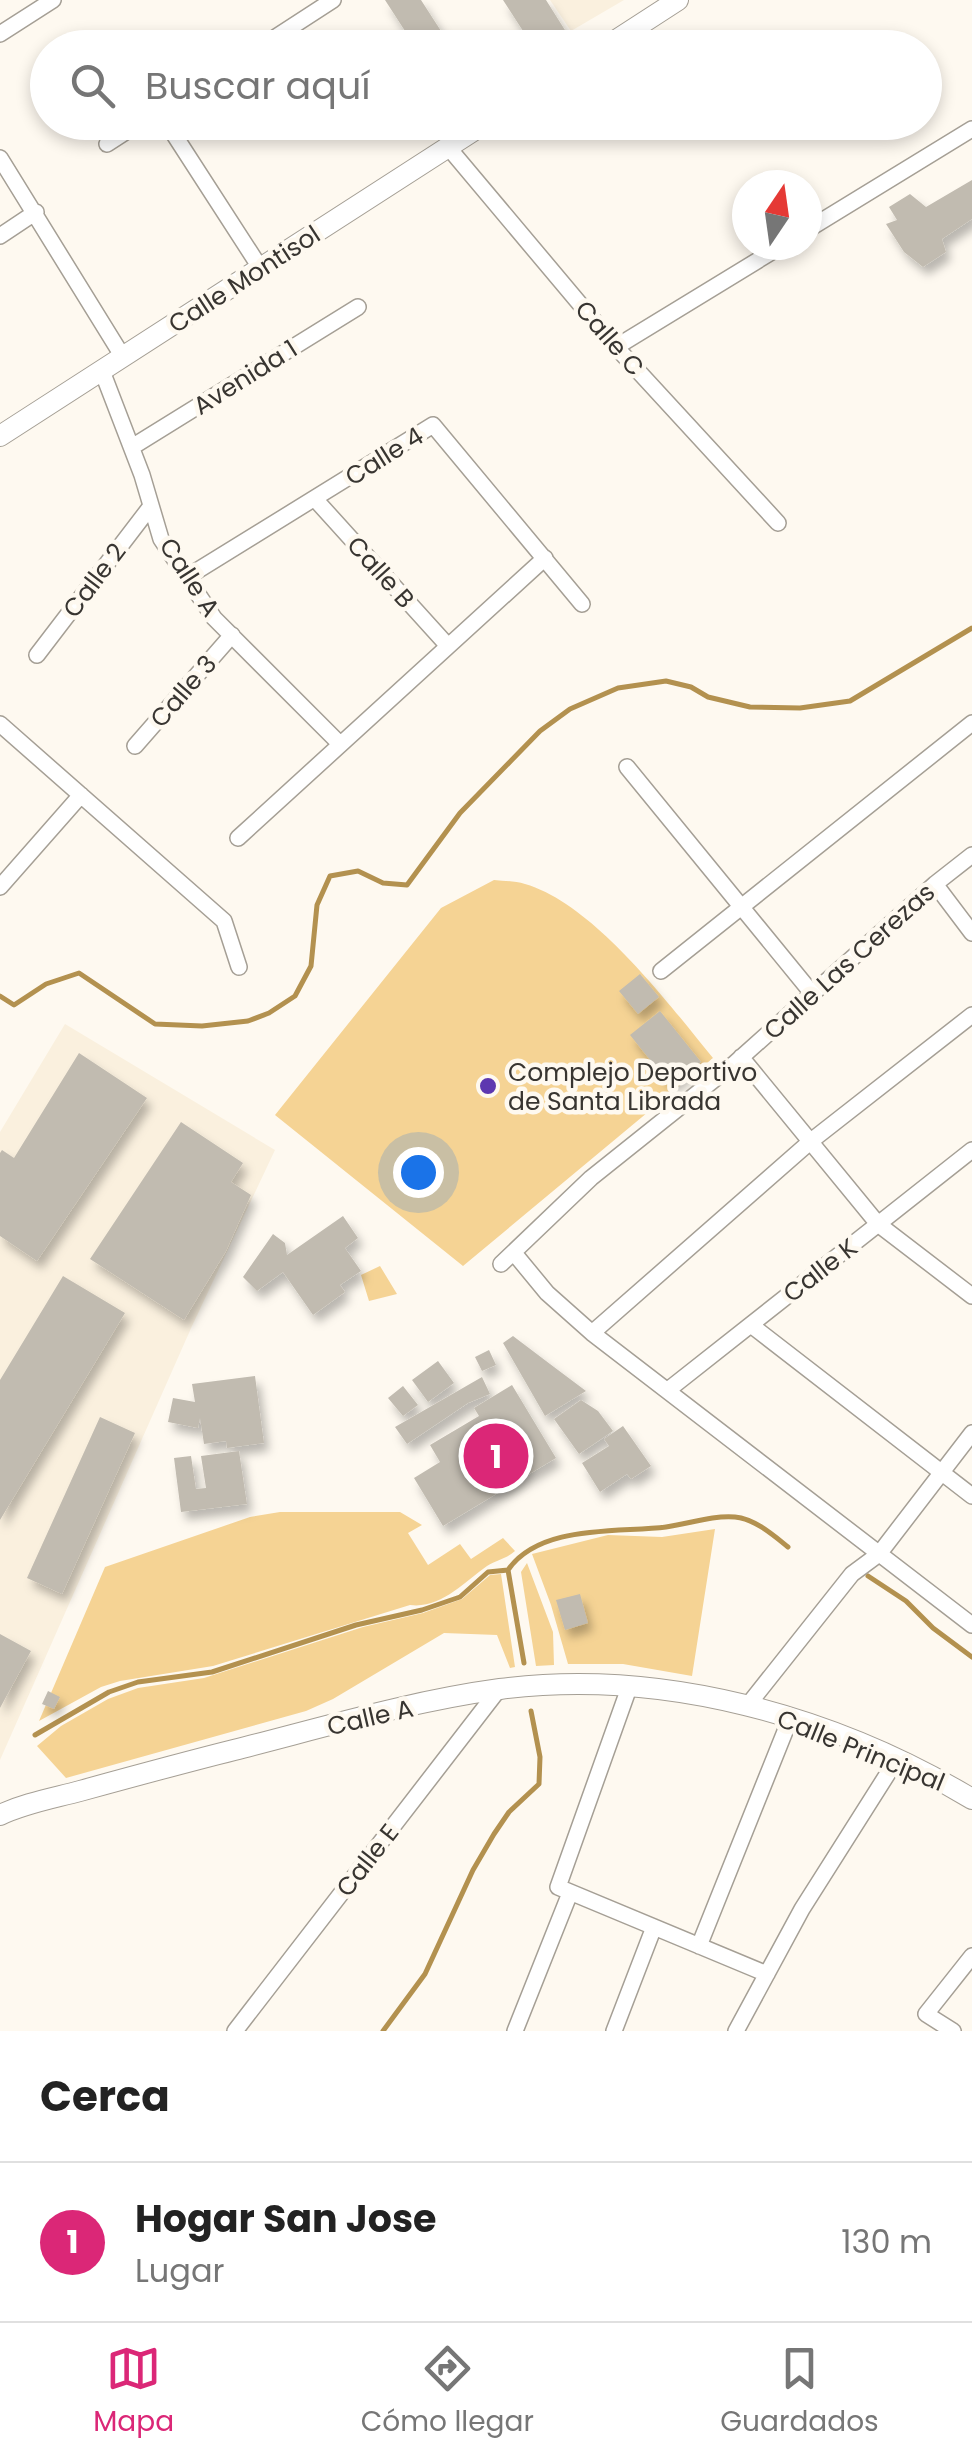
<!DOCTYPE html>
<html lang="es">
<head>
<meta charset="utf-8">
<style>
	body { margin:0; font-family:Poppins,sans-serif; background:#f2f2f2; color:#222 }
	.compass { position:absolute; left:732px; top:170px; width:90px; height:90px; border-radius:50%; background:#fff; box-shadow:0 5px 15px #0003; rotate:13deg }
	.you { position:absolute; left:418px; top:1172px; width:35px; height:35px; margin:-25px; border:8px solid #fff; border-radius:50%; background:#1a73e8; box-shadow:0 0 0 15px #1a73e833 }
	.badge { display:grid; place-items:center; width:65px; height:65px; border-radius:50%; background:#db2777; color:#fff; font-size:32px; font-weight:700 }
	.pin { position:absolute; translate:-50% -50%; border:5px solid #fff; box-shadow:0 2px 10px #0006 }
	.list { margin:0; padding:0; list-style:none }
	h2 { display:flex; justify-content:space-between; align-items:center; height:130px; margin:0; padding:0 40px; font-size:42px }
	h2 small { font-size:32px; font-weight:400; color:#767676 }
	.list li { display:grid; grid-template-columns:65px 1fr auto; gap:30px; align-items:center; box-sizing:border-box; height:160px; padding:0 40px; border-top:2px solid #e0e0e0 }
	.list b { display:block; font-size:38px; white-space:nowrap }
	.list p { margin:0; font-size:32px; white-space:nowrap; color:#767676 }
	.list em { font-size:32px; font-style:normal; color:#767676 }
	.icon { flex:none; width:55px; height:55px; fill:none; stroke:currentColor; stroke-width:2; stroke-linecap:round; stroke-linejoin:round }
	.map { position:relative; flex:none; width:972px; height:2031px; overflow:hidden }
	.search { position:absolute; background:#fff; box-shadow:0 5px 15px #0003; left:30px; right:30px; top:30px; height:110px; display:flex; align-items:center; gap:25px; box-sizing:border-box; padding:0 35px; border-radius:55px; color:#767676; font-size:38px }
	.sheet { height:290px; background:#fff }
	nav { display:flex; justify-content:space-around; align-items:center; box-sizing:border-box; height:140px; border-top:2px solid #e0e0e0; background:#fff; font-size:28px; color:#767676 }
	nav a { display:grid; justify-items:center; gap:5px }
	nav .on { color:#db2777 }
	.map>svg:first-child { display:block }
	.built { fill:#faf0de }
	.green { fill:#f5d394 }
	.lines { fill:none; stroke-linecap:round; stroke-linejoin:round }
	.stream { stroke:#b3914f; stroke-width:5 }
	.building { fill:#c1bbb0; filter:url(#shadow) }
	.street-casing { stroke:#a59f95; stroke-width:18 }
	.secondary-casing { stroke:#a59f95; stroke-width:22 }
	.street { stroke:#fff; stroke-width:15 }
	.secondary { stroke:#fff; stroke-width:20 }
	.poi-dot { fill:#5d38b0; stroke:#fef9f0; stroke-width:4 }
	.labels { text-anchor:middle; stroke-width:9; stroke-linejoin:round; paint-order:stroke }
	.street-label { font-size:25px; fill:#383531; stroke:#fef9f0 }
	.poi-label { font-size:25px; fill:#383531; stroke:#fef9f0; text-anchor:start }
</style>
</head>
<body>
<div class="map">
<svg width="972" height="2031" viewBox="0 0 972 2031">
	<defs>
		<filter id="shadow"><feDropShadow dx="5" dy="8" stdDeviation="5" flood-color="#0004"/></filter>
	</defs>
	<rect width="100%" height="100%" fill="#fef9f0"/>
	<path class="built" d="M550,0H624L571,31Z
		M65,1024L275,1150L192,1326L0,1760V1132Z"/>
	<path class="green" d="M494,880C504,881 515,881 525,884C594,904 668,1003 713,1058L463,1266L275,1115L441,908Z
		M380,1266L397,1294L369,1301L361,1275Z
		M280,1512H400L422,1525L408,1533L428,1565L460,1544L471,1559L503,1538L515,1551C506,1559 497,1560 487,1566C464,1582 441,1609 410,1605L213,1666L120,1681L101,1687L39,1721L105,1567L250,1517Z
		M715,1529L692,1676L623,1664H568L551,1605L532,1554L608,1535L662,1537Z
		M527,1563L553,1632L554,1665L536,1666L521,1572Z
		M501,1574L515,1667L510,1668L497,1635L444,1633L333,1699L306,1711L66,1778L37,1746L61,1726L108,1699L138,1688L204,1678L363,1627L423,1613L462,1599L490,1575Z"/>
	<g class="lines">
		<path class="stream" d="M0,996L14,1005L46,984L79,973L155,1024L202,1026L248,1021L269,1013L295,996L311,966L317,905L330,876L358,871L383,883L407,885L460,813L540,731L570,709L618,688L666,681L691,687L708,697L750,707L800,708L850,701L972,628
			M868,1576L906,1601L933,1628L972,1657
			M524,1663L508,1570C540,1524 618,1533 666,1527C688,1524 713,1515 735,1517C755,1519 773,1535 788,1547
			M35,1735L109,1692L138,1682L212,1672L356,1625L422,1610L460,1597L488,1572L508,1570
			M383,2031L425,1974L473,1870L494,1834L509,1812L539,1784L540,1757L531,1711"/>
	</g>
	<path class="building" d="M385,0H421L452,48H416Z
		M503,0H546L575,46L534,48Z
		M972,180V219L942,239L946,252L923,267L904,252L886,224L897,220L889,207L910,194L926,207Z
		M640,974L659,997L638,1014L619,991Z
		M660,1011L701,1062L671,1086L630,1035Z
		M79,1053L147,1098L37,1261L0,1236V1153L2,1150L14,1158Z
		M181,1122L243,1163L231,1182L251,1195L226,1251L184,1320L90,1259Z
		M343,1216L358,1238L345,1248L361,1271L340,1285L345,1292L313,1315L283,1272L257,1291L243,1277L273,1234L285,1243L287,1255Z
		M63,1276L125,1313L0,1520V1380Z
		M513,1336L550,1364L586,1391L545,1416L503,1343Z
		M489,1350L496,1365L482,1371L475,1357Z
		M438,1361L454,1383L428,1402L412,1380Z
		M255,1376L264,1443L227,1448L226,1441L204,1444L200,1418L198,1428L168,1422L173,1398L195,1402L192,1384Z
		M482,1377L490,1394L468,1403L407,1444L395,1427Z
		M512,1385L556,1458L443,1526L414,1478L440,1462L430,1445L479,1416L474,1408Z
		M403,1386L418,1405L403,1416L388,1398Z
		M581,1400L598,1411L613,1431L579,1454L554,1419Z
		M100,1417L135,1433L62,1594L27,1578Z
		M623,1426L651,1466L631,1479L627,1474L600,1492L582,1463L609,1446L604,1439Z
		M239,1451L247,1504L181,1512L174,1458L191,1456L196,1489L206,1488L201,1456Z
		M580,1594L588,1623L565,1630L556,1600Z
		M0,1634L31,1651L0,1708Z
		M48,1691L60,1697L54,1709L42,1704Z"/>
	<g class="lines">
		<defs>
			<path id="street" d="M0,34L53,0
				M259,48L333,0
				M166,122L261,269
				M107,144L141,122
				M448,147L616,347L778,523
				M0,158L123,357
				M807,230L972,129
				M0,236L36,212
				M616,347L783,245
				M102,371L142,475L161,539L214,618L340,744
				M132,447L358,307
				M315,499L448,646
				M187,577L433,425L582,604
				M37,655L151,506
				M0,724L224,921L239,967
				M135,746L232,635
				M627,767L811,992
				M238,838L545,558
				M935,884L972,933
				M0,887L81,795
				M661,971L972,723
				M741,1057L878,1224L972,1296
				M514,1253L547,1293L592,1333L972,1625
				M501,1264L591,1178L735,1063L935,884L972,855
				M751,1325L972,1496
				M592,1333L811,1141L972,1015
				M668,1390L972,1150
				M630,1685L558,1887L767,1974
				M748,1705L852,1574L879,1554L972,1433
				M699,1946L790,1719
				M235,2031L499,1689
				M515,2031L570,1893
				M614,2031L654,1927
				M736,2031L802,1909L897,1759
				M953,2031L926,2014L972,1956"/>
			<path id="secondary" d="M604,48L678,0
				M0,436L487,122
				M0,1815C25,1803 54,1798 80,1791C131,1777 182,1763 234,1750C321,1728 411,1701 500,1689C662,1668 834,1716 972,1799"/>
		</defs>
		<use href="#street" class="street-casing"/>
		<use href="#secondary" class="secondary-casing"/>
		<use href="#street" class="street"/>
		<use href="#secondary" class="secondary"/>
	</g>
	<circle class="poi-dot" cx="488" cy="1086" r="10"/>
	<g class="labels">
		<g class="street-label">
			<text transform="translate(244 279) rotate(-33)" y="9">Calle Montisol</text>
			<text transform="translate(610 338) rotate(49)" y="9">Calle C</text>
			<text transform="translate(245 377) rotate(-32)" y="9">Avenida 1</text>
			<text transform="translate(384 456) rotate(-32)" y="9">Calle 4</text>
			<text transform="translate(381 572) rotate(48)" y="9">Calle B</text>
			<text transform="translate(190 577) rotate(57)" y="9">Calle A</text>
			<text transform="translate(94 580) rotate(-53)" y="9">Calle 2</text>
			<text transform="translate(183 691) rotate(-49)" y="9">Calle 3</text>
			<text transform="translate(849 961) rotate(-42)" y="9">Calle Las Cerezas</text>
			<text transform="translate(820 1270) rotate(-38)" y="9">Calle K</text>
			<text transform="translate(370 1717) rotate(-13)" y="9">Calle A</text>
			<text transform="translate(861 1750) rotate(22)" y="9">Calle Principal</text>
			<text transform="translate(367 1860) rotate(-52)" y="9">Calle E</text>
		</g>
		<g class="poi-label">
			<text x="508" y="1081">Complejo Deportivo<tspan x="508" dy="29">de Santa Librada</tspan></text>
		</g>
	</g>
</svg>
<svg class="compass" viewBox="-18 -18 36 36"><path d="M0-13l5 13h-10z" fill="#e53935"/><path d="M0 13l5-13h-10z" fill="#767676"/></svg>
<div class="you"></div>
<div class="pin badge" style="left:496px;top:1456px">1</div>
<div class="search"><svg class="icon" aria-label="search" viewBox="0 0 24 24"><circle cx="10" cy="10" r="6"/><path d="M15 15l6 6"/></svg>Buscar aquí</div>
</div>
<section class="sheet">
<h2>Cerca<small></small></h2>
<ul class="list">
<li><span class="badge">1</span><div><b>Hogar San Jose</b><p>Lugar</p></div><em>130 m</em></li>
</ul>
</section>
<nav>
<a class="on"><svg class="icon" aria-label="map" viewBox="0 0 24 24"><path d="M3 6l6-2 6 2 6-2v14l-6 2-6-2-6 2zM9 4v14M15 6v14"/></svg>Mapa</a>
<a><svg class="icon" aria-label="directions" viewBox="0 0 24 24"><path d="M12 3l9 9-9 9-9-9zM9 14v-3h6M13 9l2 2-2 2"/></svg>Cómo llegar</a>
<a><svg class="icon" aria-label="saved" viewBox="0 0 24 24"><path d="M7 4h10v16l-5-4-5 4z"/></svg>Guardados</a>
</nav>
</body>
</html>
